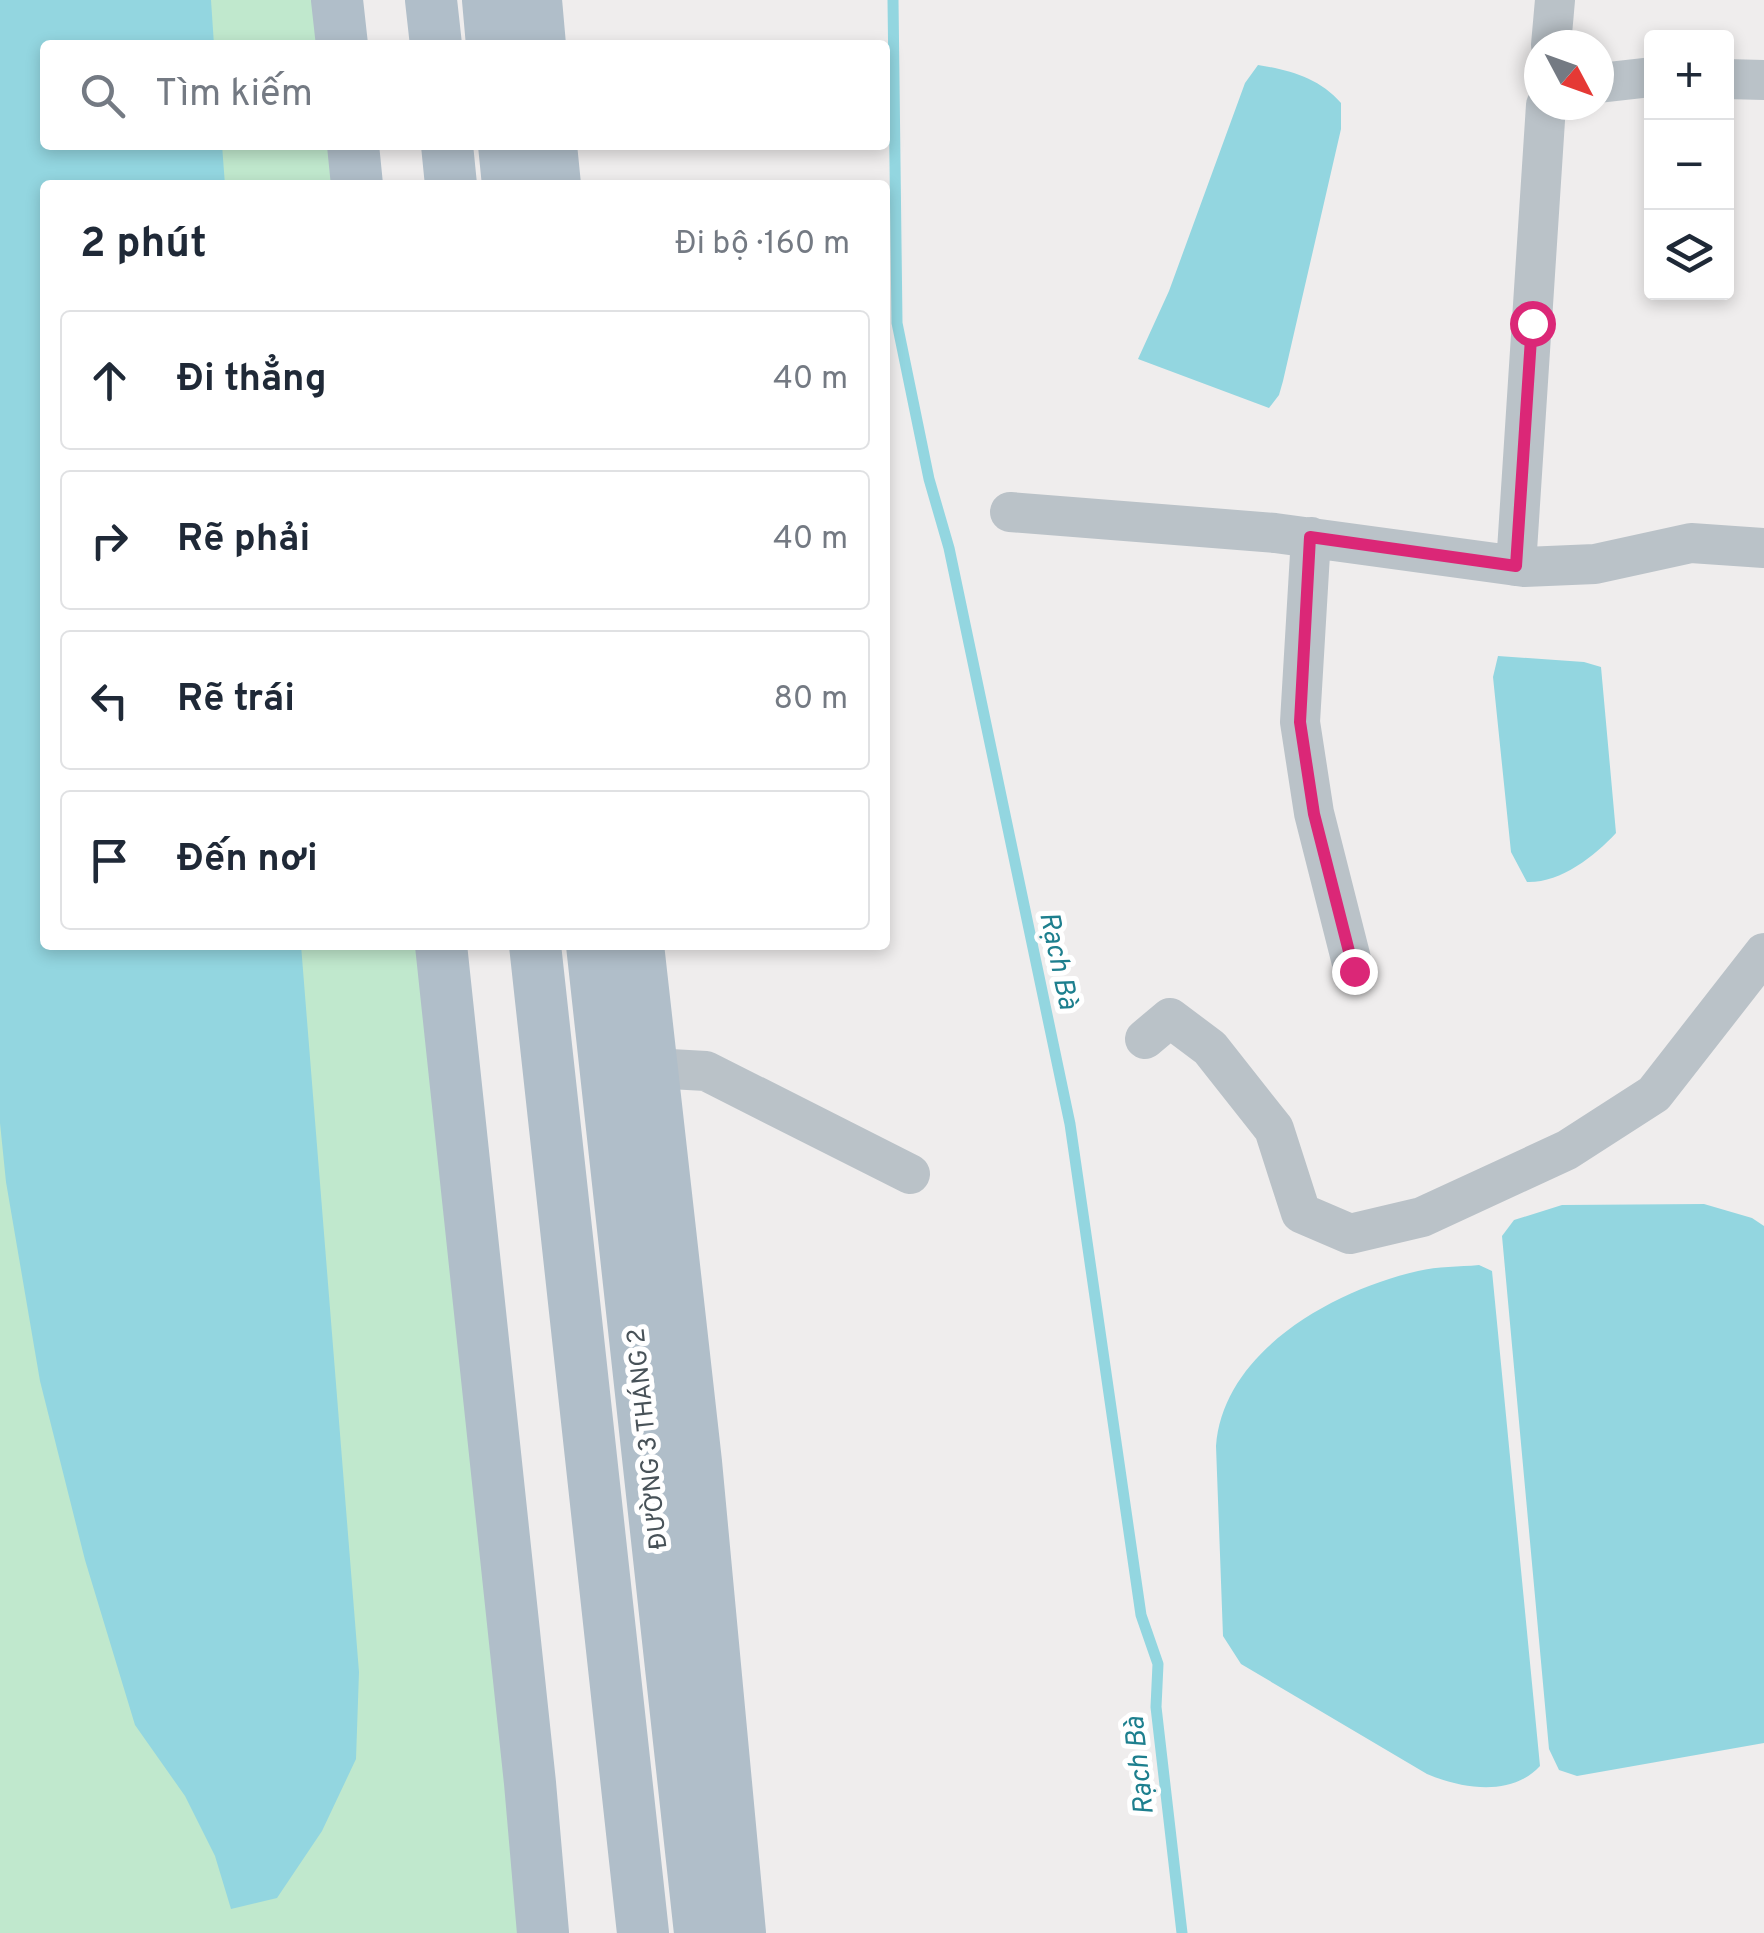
<!DOCTYPE html>
<html lang="vi">
<head>
<meta charset="utf-8">
<style>
	body { margin:0; font-family:Overpass,sans-serif; background:#f2f2f3; color:#1f2937 }
	.controls { position:absolute; right:30px; top:30px; display:grid; overflow:hidden; border-radius:10px; box-shadow:0 5px 15px #0003 }
	.controls button { width:90px; height:90px; display:grid; place-items:center; padding:0; border:0; border-bottom:2px solid #e0e1e3; background:#fff; color:#1f2937; font:50px sans-serif }
	.compass { position:absolute; left:1524px; top:30px; width:90px; height:90px; border-radius:50%; background:#fff; box-shadow:0 5px 15px #0003; rotate:131deg }
	.stop { position:absolute; width:30px; height:30px; margin:-22px; border:8px solid #db2777; border-radius:50%; background:#fff }
	.stop.end { background:#db2777; border-color:#fff; box-shadow:0 2px 10px #0008 }
	.list { margin:0; padding:0; list-style:none }
	h2 { display:flex; justify-content:space-between; align-items:center; height:130px; margin:0; padding:0 40px; font-size:42px }
	h2 small { font-size:32px; font-weight:400; color:#747a83 }
	.list li { display:grid; grid-template-columns:65px 1fr auto; gap:30px; align-items:center; box-sizing:border-box; height:140px; margin:0 20px 20px; padding:0 20px; border:2px solid #e0e1e3; border-radius:10px }
	.list b { display:block; font-size:38px; white-space:nowrap }
	.list em { font-size:32px; font-style:normal; color:#747a83 }
	.icon { flex:none; width:55px; height:55px; fill:none; stroke:currentColor; stroke-width:2; stroke-linecap:round; stroke-linejoin:round }
	.map { position:relative; flex:none; width:1764px; height:1933px; overflow:hidden }
	.search { position:absolute; background:#fff; box-shadow:0 5px 15px #0003; left:40px; top:40px; width:850px; height:110px; display:flex; align-items:center; gap:25px; box-sizing:border-box; padding:0 35px; border-radius:10px; color:#747a83; font-size:38px }
	.panel { position:absolute; background:#fff; box-shadow:0 5px 15px #0003; left:40px; top:180px; width:850px; height:770px; border-radius:10px }
	.map>svg:first-child { display:block }
	.green { fill:#c0e8cd }
	.water { fill:#93d6e0 }
	.lines { fill:none; stroke-linecap:round; stroke-linejoin:round }
	.stream { stroke:#93d6e0; stroke-width:11 }
	.minor { stroke:#bac2c8; stroke-width:40 }
	.major { stroke:#b0bec9; stroke-width:52 }
	.route { stroke:#db2777; stroke-width:12 }
	.labels { text-anchor:middle; stroke-width:10; stroke-linejoin:round; paint-order:stroke }
	.street-label { font-size:25px; fill:#485258; stroke:#fff }
	.water-label { font-size:28px; font-style:italic; fill:#1d7f8e; stroke:#fff }
</style>
</head>
<body>
<div class="map">
<svg width="1764" height="1933" viewBox="0 0 1764 1933">
	<rect width="100%" height="100%" fill="#efeded"/>
	<path class="green" d="M0,0H317L322,45H45V145H333L337,185H45V945H419L526,1933H0Z"/>
	<path class="water" d="M0,0H211L214,45H45V145H222L225,185H45V945H301L359,1672L356,1759L322,1831L277,1898L231,1909L215,1856L185,1796L135,1725L85,1560L40,1381L6,1182L0,1123Z
		M1258,65C1290,70 1319,78 1341,103V129L1283,381L1279,395L1269,408L1138,359L1169,291L1245,83Z
		M1498,656L1584,662L1601,667L1616,833C1594,857 1560,883 1527,882L1511,852L1493,677Z
		M1704,1204L1752,1218L1764,1226V1743L1577,1776L1559,1770L1549,1749L1502,1236L1514,1220L1562,1205Z
		M1479,1265L1492,1271L1540,1766C1511,1797 1463,1789 1427,1774L1241,1664L1223,1636L1216,1446C1223,1351 1334,1290 1418,1271C1438,1266 1459,1267 1479,1265Z"/>
	<g class="lines">
		<path class="stream" d="M893,0L897,323L929,479L949,548L1070,1124L1141,1615L1158,1664L1156,1707L1182,1933"/>
		<path class="minor" d="M1551,45L1555,0
			M1726,79L1764,80
			M1599,83L1652,77
			M1010,512L1275,533L1524,567L1595,564L1691,543L1764,548
			M1311,537L1300,722L1314,813L1354,971
			M1516,566L1546,105
			M1145,1039L1170,1018L1210,1048L1274,1129L1301,1213L1350,1234L1422,1217L1567,1150L1654,1094L1764,953
			M652,1068L706,1071L910,1174"/>
		<path class="major" d="M337,0L342,45
			M431,0L436,45
			M488,0L492,45
			M536,0L540,45
			M353,145L357,185
			M447,145L451,185
			M504,145L508,185
			M551,145L555,185
			M441,945L530,1783L543,1933
			M535,945L643,1933
			M592,945L700,1933
			M638,945L696,1462L740,1933"/>
	</g>
	<g class="lines">
		<path class="route" d="M1354,971L1314,814L1300,722L1310,537L1516,566L1532,323"/>
	</g>
	<g class="labels">
		<g class="street-label">
			<text transform="translate(646 1439) rotate(-96)" y="9">ĐƯỜNG 3 THÁNG 2</text>
		</g>
		<g class="water-label">
			<text transform="translate(1060 960) rotate(78)" y="10">Rạch Bà</text>
			<text transform="translate(1138 1766) rotate(-96)" y="10">Rạch Bà</text>
		</g>
	</g>
</svg>
<div class="controls">
<button>+</button>
<button>−</button>
<button><svg class="icon" aria-label="layers" viewBox="0 0 24 24"><path d="M12 4l9 5-9 5-9-5zM3 14l9 5 9-5"/></svg></button>
</div>
<svg class="compass" viewBox="-18 -18 36 36"><path d="M0-13l5 13h-10z" fill="#e53935"/><path d="M0 13l5-13h-10z" fill="#747a83"/></svg>
<div class="stop" style="left:1532px;top:323px"></div>
<div class="stop end" style="left:1354px;top:971px"></div>
<div class="search"><svg class="icon" aria-label="search" viewBox="0 0 24 24"><circle cx="10" cy="10" r="6"/><path d="M15 15l6 6"/></svg>Tìm kiếm</div>
<section class="panel">
<h2>2 phút<small>Đi bộ · 160 m</small></h2>
<ul class="list">
<li><svg class="icon" aria-label="ahead" viewBox="0 0 24 24"><path d="M12 20V5M6 11l6-6 6 6"/></svg><div><b>Đi thẳng</b></div><em>40 m</em></li>
<li><svg class="icon" aria-label="right" viewBox="0 0 24 24"><path d="M7 20v-9h11M14 6l5 5-5 5"/></svg><div><b>Rẽ phải</b></div><em>40 m</em></li>
<li><svg class="icon" aria-label="left" viewBox="0 0 24 24"><path d="M17 20v-9H6M10 6l-5 5 5 5"/></svg><div><b>Rẽ trái</b></div><em>80 m</em></li>
<li><svg class="icon" aria-label="arrive" viewBox="0 0 24 24"><path d="M6 21V4h12l-3 4 3 4H6"/></svg><div><b>Đến nơi</b></div></li>
</ul>
</section>
</div>
</body>
</html>
